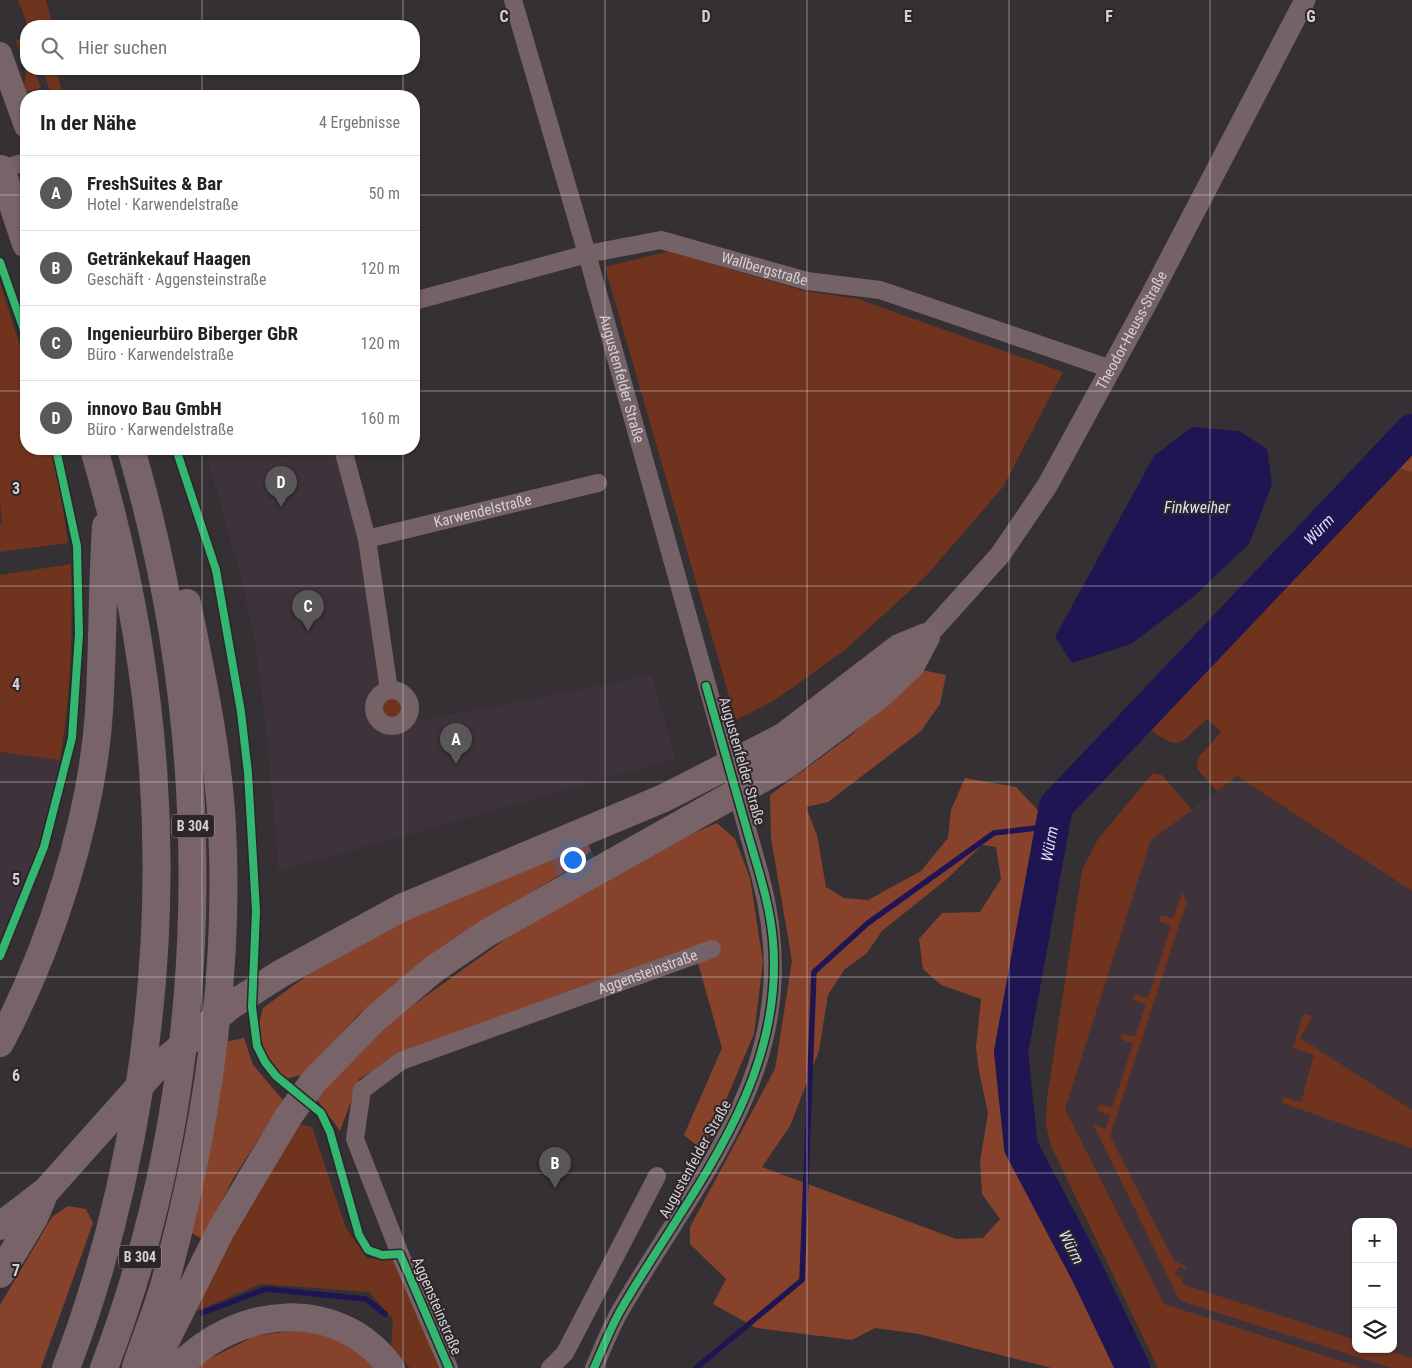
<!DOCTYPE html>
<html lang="de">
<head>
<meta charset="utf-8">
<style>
	body { margin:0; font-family:"Roboto Condensed",sans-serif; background:#f6f6f6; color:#222 }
	.controls { position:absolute; right:15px; bottom:15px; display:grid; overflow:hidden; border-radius:10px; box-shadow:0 1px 4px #0004 }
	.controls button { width:45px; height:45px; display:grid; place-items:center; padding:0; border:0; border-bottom:1px solid #e0e0e0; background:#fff; color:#222; font:25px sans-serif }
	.you { position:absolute; left:572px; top:859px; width:18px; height:18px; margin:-12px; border:4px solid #fff; border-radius:50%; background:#1a73e8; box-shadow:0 0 0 8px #1a73e833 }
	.badge { display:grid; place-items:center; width:32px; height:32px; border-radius:50%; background:#595758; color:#fff; font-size:16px; font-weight:700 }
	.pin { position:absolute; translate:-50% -41px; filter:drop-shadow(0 1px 2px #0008) }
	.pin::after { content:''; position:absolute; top:26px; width:18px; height:15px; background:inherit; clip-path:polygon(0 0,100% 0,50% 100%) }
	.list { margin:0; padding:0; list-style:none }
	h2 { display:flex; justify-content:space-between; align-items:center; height:65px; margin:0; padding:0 20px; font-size:21px }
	h2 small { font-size:16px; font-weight:400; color:#767676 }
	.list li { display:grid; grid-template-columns:32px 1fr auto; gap:15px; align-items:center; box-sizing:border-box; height:75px; padding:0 20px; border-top:1px solid #e0e0e0 }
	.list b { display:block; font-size:19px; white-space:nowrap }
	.list p { margin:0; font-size:16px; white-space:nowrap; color:#767676 }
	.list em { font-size:16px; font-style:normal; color:#767676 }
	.icon { flex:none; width:28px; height:28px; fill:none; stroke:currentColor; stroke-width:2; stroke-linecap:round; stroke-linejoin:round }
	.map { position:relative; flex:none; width:1412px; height:1368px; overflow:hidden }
	.search { position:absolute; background:#fff; box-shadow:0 1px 4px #0004; left:20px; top:20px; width:400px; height:55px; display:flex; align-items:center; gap:12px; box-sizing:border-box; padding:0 18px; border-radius:20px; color:#767676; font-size:19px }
	.panel { position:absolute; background:#fff; box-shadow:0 1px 4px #0004; left:20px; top:90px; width:400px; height:365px; border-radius:20px }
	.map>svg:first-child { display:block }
	.built { fill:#3f333b; fill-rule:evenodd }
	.green { fill:#70331e }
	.forest { fill:#87422c; fill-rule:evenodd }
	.water { fill:#1f1552 }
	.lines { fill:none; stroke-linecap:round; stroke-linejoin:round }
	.stream { stroke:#1f1552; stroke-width:5.5 }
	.river { stroke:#1f1552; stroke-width:34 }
	.minor { stroke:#756266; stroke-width:18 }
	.tertiary { stroke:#756266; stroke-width:21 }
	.secondary { stroke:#776368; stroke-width:24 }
	.trunk { stroke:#786468; stroke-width:28 }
	.cycleway-casing { stroke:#2c2529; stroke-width:11 }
	.cycleway { stroke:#33b770; stroke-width:8 }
	.grid { fill:none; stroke:#d5d0d3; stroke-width:1; stroke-opacity:0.55 }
	.labels { text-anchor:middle; stroke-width:4; stroke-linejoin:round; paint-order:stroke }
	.shield { fill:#2c2529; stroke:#a29da0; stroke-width:1 }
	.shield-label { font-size:14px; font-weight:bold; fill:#d5d0d3 }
	.street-label { font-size:15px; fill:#d5d0d3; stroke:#2c2529 }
	.water-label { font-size:16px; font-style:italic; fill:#dddff4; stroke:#2c2529 }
	.grid-label { font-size:16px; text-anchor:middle; font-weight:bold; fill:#d5d0d3; stroke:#2c2529; stroke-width:4; stroke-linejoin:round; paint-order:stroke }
</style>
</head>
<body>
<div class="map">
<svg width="1412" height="1368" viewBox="0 0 1412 1368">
	<rect width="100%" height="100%" fill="#353033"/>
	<path class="built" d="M205,449H343L374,573L393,726L652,675L675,759L279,871L265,718L254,635L241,578Z
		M0,752L60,760L39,844L0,940Z
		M1236,776L1412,891V1368H1363L1164,1304L1065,1108L1151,840ZM1356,1222H1393V1349H1356Z"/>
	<path class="green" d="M18,0H46L53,26H28Z
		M23,38L26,47V69H34L41,88L27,92L24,87L26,68L16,41Z
		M42,69H56L63,96H52Z
		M669,251L805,291L858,299L1063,372L1003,487L926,576L845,650L775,700L736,720L605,267Z
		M0,283L26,364V449H51L58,477L68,543L0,552V524L2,523L0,502Z
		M1393,467L1412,472V891L1237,776L1217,791L1197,769L1198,758L1221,732L1207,719C1176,746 1183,753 1145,726Z
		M71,564C73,630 71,695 60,760L0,752V575Z
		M379 708a13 13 0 1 1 26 0a13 13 0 1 1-26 0Z
		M1153,773L1162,775L1192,810L1151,840L1065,1109L1164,1304L1363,1368H1158L1051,1146L1046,1124L1047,1098L1082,870L1098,839Z
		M1182,893L1187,901L1110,1136L1174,1261L1187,1267L1186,1269L1178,1267L1175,1275L1183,1278L1182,1284L1356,1340V1349H1384L1412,1358V1368H1392L1184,1302L1179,1299L1093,1124L1106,1129L1110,1115L1097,1111L1100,1104L1112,1108L1133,1044L1121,1039L1122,1034L1135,1037L1146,1004L1133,1000L1135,994L1148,998L1171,926L1159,921L1161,915L1173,919Z
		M1308,1014L1312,1018L1300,1038L1412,1110V1148L1282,1103L1284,1097L1301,1102L1314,1055L1293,1048L1303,1015Z
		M296,1124L312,1127L346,1228L367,1258L397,1261L439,1368H410L391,1347L393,1319L369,1292L261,1284L189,1314Z"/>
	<path class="forest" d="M1412,448V472L1393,467Z
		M922,670L946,675L940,704L921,731L828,802L806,807L817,835L826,887L844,898L868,900L921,871L948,838L951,810L965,778L1016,787L1053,826L1011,1052L1021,1147L1087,1272L1133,1368H1051L919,1334L875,1328L852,1340L756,1328L713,1304L726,1279L690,1244V1227L775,1069L792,961L771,838L770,795L850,736ZM982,845L996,847L1001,879L980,912L942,913L919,939L923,969L941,985L981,999L976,1047L979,1072L988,1113L980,1162L982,1194L1000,1219L983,1238L956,1239L762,1167L790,1126L819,1051L828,995L844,970L867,953L882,931L947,879Z
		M717,823L735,839L750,878L763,962L754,1034L713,1130L701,1149L684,1135L722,1048L694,949L411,1049L359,1079L340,1131L316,1098L398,1016L536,917L675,841Z
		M588,843L591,851L570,869L455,938L358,1015L304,1074L286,1079L273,1069L265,1053L258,1027L263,1008L309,974L396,921Z
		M244,1038L253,1065L283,1100L233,1179L202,1239L188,1231L224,1042Z
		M68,1206L86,1209L93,1223L41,1368H0V1305L52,1217Z
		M310,1328L351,1345L373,1368H191L255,1336Z"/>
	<path class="water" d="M1192,427L1239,431L1267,449L1272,484L1249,544L1192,598L1131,644L1072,663L1055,637L1154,456Z"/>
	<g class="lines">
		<path class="stream" d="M202,1313L266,1289L366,1299L385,1314
			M696,1368L802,1280L814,972L868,923L994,833L1053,826"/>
		<path class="river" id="s1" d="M1133,1368L1087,1272L1021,1147L1011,1052L1056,806L1412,431"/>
		<g class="minor">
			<path id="s2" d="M513,0L587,254L760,875C809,1057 708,1161 623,1306C611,1325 603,1348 594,1368"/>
			<path d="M0,169L26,162"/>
			<path id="s3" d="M414,301L587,254L661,240L807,281L880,290L1111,369"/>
			<path d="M343,449L367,539L389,690"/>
			<path id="s4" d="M367,539L598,483"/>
			<circle cx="392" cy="708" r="18"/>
			<path id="s5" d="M449,1368L400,1254L355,1139L362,1090L401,1061L712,949"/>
			<path d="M550,1368L565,1353L657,1176"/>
		</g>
		<path class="tertiary" id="s6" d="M926,637L1000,555L1047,486L1150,297L1305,0"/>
		<path class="secondary" d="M0,54L26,126"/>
		<path class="trunk" d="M1,169L26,244
			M0,1043C50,949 92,819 99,712C103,650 102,588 106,526
			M0,1226L46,1191L155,1069L230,1006L280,974L401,908L664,798L783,737L899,648L926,637
			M0,1274L34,1218L44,1194
			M136,1367C145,1340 156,1313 164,1286C205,1138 230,980 222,826C218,751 202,677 187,603
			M66,1368C100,1280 123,1188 138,1096C174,872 157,665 94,449
			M104,1368C216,1075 218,748 131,449
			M152,1368L221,1230L288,1117L314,1081L377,1017L434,969L487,933L786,765L879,695L911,665L926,637
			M178,1368C236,1306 338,1295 391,1368"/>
		<defs>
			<path id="cycleway" d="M0,262L26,336
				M176,449L216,570L241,712L248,773L256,911L252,1007L257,1046L265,1062L276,1076L321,1113L330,1132L359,1235L368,1250L382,1255L400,1254L449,1368
				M0,956L44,847L72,738L79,634L77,546L56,449
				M594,1368C603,1348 611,1326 623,1306C690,1191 785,1084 773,941C770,904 758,869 748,834C734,785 720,735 706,686"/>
		</defs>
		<use href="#cycleway" class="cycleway-casing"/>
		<use href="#cycleway" class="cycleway"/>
	</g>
	<path class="grid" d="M202,0V26M403,0V26M605,0V1368M807,0V1368M1009,0V1368M1210,0V1368M202,69V96M403,69V96M0,195H26M414,195H1412M0,391H26M414,391H1412M202,449V1368M403,449V1368M0,586H1412M0,782H1412M0,977H1412M0,1173H1412"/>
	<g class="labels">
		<g class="shield">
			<rect x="172" y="814.5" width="42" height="23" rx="4"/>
			<rect x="119" y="1245.5" width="42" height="23" rx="4"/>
		</g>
		<g class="shield-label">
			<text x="193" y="831">B 304</text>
			<text x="140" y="1262">B 304</text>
		</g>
		<g class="street-label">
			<text dy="5" stroke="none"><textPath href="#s3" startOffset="362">Wallbergstraße</textPath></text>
			<text dy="5" stroke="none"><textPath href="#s6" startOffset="371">Theodor-Heuss-Straße</textPath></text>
			<text dy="5" stroke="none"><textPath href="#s2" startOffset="394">Augustenfelder Straße</textPath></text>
			<text dy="5" stroke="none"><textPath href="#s4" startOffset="119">Karwendelstraße</textPath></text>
			<text transform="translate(742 761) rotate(74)" y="5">Augustenfelder Straße</text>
			<text dy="5" stroke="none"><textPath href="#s5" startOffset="608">Aggensteinstraße</textPath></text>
			<text transform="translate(695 1159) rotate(-61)" y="5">Augustenfelder Straße</text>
			<text transform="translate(437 1306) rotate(67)" y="5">Aggensteinstraße</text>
		</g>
		<g class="water-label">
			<text x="1197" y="513">Finkweiher</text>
			<text dy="6" stroke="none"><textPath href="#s1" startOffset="975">Würm</textPath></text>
			<text dy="6" stroke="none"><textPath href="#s1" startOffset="555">Würm</textPath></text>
			<text transform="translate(1072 1247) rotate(63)" y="6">Würm</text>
		</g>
	</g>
	<g class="grid-label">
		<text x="504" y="22">C</text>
		<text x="706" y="22">D</text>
		<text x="908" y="22">E</text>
		<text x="1109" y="22">F</text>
		<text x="1311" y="22">G</text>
		<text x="16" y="494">3</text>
		<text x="16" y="690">4</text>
		<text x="16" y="885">5</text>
		<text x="16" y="1081">6</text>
		<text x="16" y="1276">7</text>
	</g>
</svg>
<div class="controls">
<button>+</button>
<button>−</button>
<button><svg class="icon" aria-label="layers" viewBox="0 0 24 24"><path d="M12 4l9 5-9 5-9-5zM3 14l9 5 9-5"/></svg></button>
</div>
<div class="you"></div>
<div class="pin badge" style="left:456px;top:764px">A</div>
<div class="pin badge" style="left:555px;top:1188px">B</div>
<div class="pin badge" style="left:308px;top:631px">C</div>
<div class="pin badge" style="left:281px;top:507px">D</div>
<div class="search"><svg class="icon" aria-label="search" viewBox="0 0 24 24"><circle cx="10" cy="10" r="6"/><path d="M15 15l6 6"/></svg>Hier suchen</div>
<section class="panel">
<h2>In der Nähe<small>4 Ergebnisse</small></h2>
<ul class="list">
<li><span class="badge">A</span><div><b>FreshSuites &amp; Bar</b><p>Hotel · Karwendelstraße</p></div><em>50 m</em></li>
<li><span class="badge">B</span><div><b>Getränkekauf Haagen</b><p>Geschäft · Aggensteinstraße</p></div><em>120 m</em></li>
<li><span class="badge">C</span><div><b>Ingenieurbüro Biberger GbR</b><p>Büro · Karwendelstraße</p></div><em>120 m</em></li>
<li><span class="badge">D</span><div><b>innovo Bau GmbH</b><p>Büro · Karwendelstraße</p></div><em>160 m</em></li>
</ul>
</section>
</div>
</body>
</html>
